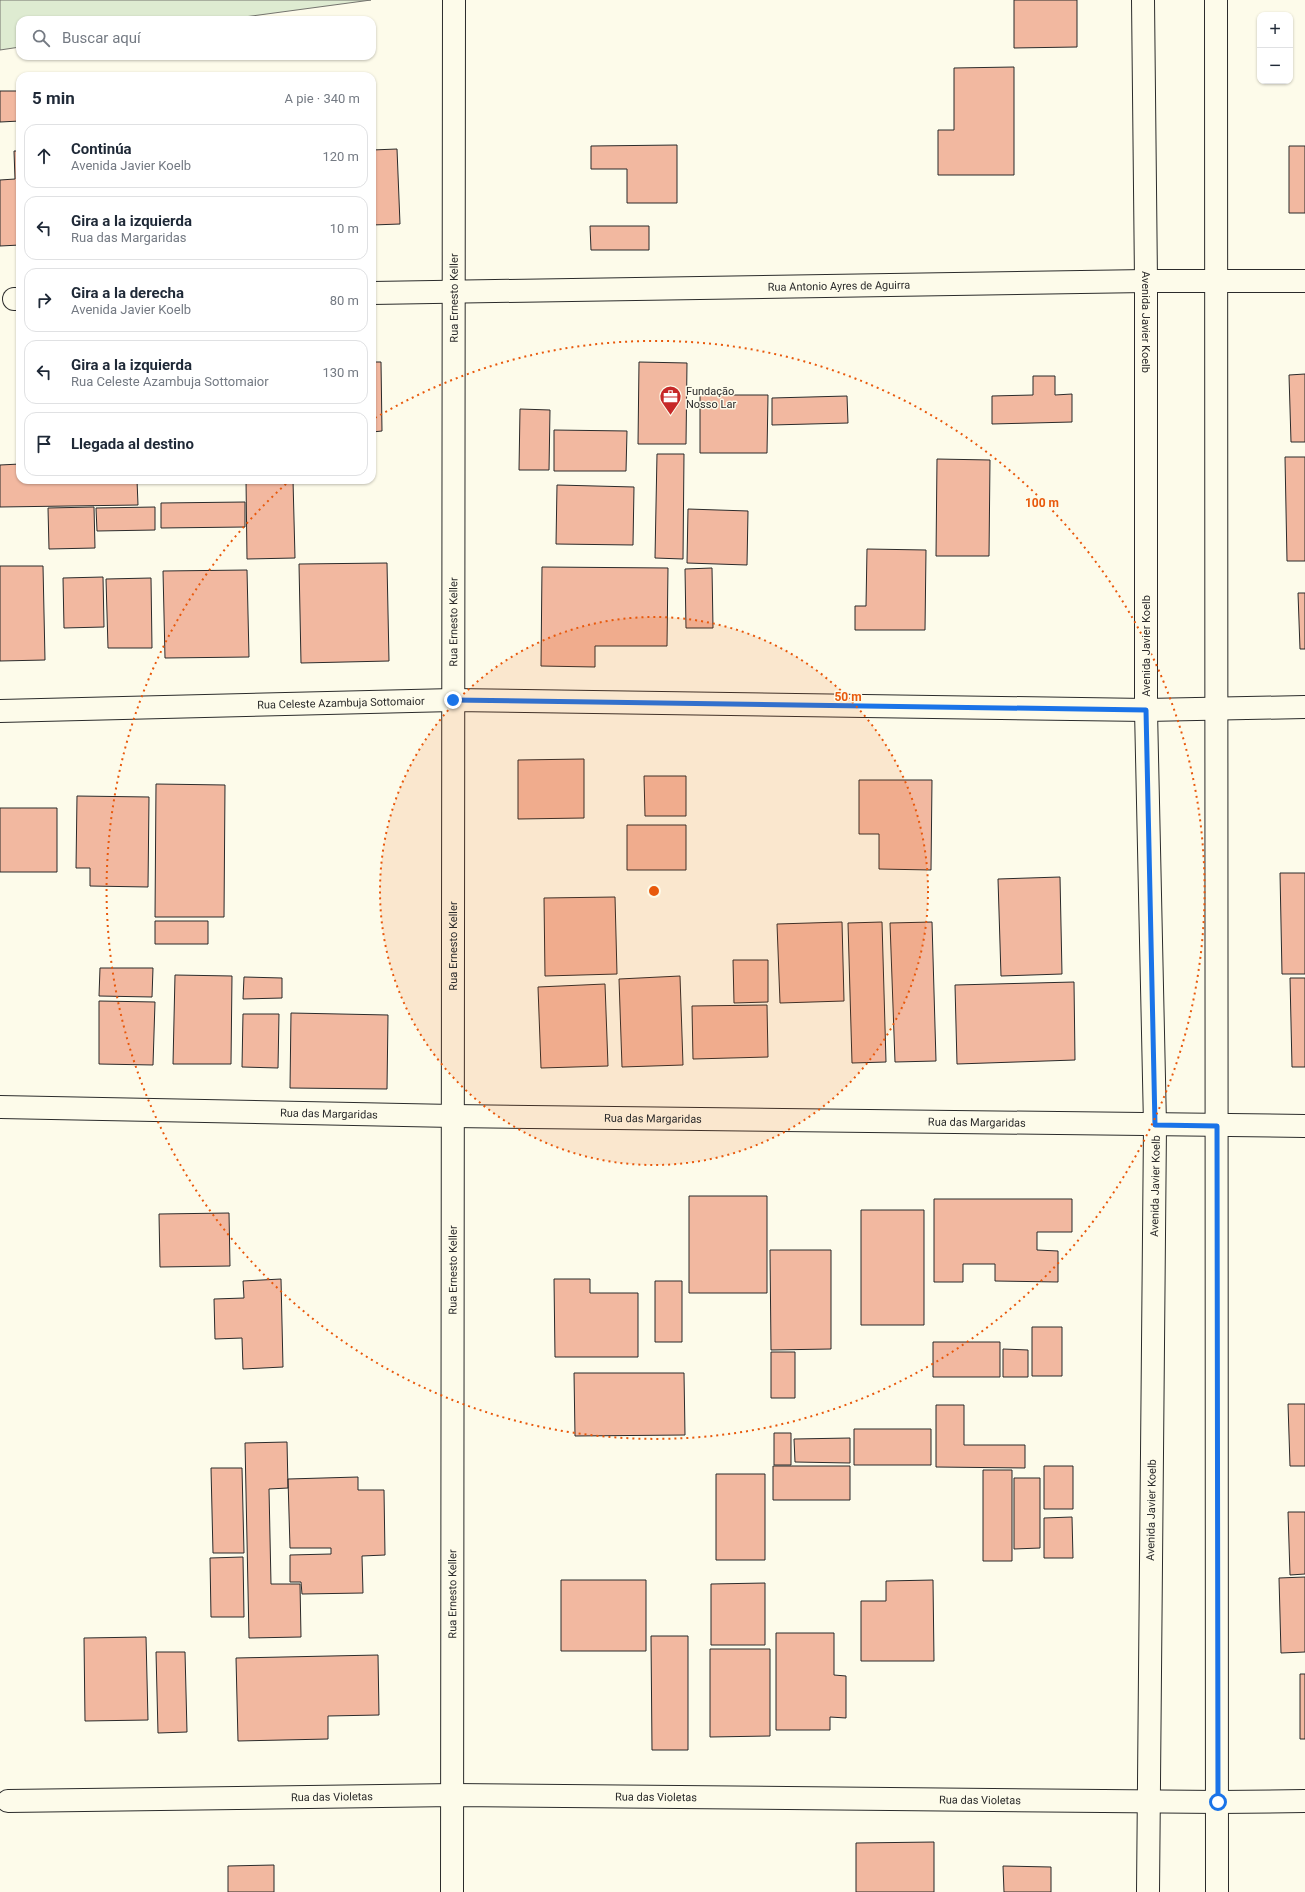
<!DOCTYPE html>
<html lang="es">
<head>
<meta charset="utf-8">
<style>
	body { margin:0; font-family:Roboto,sans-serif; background:#f2f2f3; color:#1f2937 }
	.controls { position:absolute; right:12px; top:12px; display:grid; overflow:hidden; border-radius:8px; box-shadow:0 1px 3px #0004 }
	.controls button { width:36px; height:36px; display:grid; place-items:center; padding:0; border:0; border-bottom:1px solid #e0e1e3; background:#fff; color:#1f2937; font:20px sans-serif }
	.stop { position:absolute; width:12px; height:12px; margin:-9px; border:3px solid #1a73e8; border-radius:50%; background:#fff }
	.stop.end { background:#1a73e8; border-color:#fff; box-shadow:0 1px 4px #0008 }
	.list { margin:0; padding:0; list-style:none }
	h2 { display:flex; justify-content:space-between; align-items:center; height:52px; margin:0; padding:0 16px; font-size:17px }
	h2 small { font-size:13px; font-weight:400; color:#747a83 }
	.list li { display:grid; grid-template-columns:26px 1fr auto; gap:12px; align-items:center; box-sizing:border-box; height:64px; margin:0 8px 8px; padding:0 8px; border:1px solid #e0e1e3; border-radius:12px }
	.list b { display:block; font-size:15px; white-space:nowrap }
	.list p { margin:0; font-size:13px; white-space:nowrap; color:#747a83 }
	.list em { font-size:13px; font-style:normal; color:#747a83 }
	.icon { flex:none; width:22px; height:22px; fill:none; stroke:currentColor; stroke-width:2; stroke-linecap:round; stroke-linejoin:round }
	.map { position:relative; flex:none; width:1305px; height:1892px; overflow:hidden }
	.search { position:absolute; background:#fff; box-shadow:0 1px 3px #0004; left:16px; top:16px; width:360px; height:44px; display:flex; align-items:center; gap:10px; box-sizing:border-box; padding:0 14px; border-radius:12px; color:#747a83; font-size:15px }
	.panel { position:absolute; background:#fff; box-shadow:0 1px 3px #0004; left:16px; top:72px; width:360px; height:412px; border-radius:12px }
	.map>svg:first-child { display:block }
	.green { fill:#deebd1; stroke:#74746e }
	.building { fill:#f2b8a0; stroke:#2b2b2b }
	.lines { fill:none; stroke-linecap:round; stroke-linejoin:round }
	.minor-casing { stroke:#2b2b2b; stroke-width:24 }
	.tertiary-casing { stroke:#2b2b2b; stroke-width:24 }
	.minor { stroke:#fdfbea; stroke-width:22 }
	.tertiary { stroke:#fdfbea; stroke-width:22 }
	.route { stroke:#1a73e8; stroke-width:5 }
	.ring { fill:none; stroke:#e8590c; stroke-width:2; stroke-dasharray:2 4 }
	.labels { text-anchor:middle; stroke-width:3; stroke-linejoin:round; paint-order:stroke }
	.street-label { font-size:11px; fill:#2b2b2b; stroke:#fdfbea }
	.poi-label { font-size:11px; fill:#2b2b2b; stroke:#fdfbea; text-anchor:start }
	.centre { fill:#e8590c; stroke:#fdfbea; stroke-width:2 }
	.ring-label { font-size:12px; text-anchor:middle; font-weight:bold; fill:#e8590c; stroke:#fdfbea; stroke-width:3; stroke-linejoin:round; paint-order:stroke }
</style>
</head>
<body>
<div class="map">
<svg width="1305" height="1892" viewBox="0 0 1305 1892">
	<rect width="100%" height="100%" fill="#fdfbea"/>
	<path class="green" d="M0,0H371L222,20H20V47L0,50Z"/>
	<path class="building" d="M1014,0H1077V47L1014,48Z
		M1014,67V175H938V130H954V68Z
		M0,91H20V121L0,122Z
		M677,145V203H627V169H591V146Z
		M1289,146H1305V213H1289Z
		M397,149L400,224L372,225V150Z
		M14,151H20V245L0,246V180L15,179Z
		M590,226H649V250H591Z
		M372,362H381L382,431L372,432Z
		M639,362L687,363L686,444H638Z
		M1305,374V442H1291L1289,375Z
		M1033,376H1055V395L1072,394V422L992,424V396L1033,395Z
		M700,395H768L767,453H700Z
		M847,396L848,423L772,425V398Z
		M520,409L550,410L549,470H519Z
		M554,430L627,431L626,471H554Z
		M657,454H684L683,559L655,558Z
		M1285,457H1305V561H1287Z
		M937,459L990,460L989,556H936Z
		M20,464V480H137L138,505L0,507V465Z
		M246,480H293L295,558L247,559Z
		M557,485L634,487L633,545L556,544Z
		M245,502V527L161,528V503Z
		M94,507L95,548L49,549L48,508Z
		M155,507V530L97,531L96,508Z
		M688,509L748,511L747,565L687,563Z
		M867,549L926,550L925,630H855V606H866Z
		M387,563L389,661L301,663L299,564Z
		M0,566H43L45,660L0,661Z
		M542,567L668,568L667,646H595V667L541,666Z
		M712,568L713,628H686L685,569Z
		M247,570L249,657L165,658L163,571Z
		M103,577L104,627L64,628L63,578Z
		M151,578L152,648H108L106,579Z
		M1298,593H1305V649H1300Z
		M584,759V818L518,819V760Z
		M644,776H686V816H645Z
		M859,780H932L931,870L879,869V834H859Z
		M156,784L225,785L224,917H155Z
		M77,796L149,797L148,887L90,886V868H76Z
		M0,808H57V872H0Z
		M627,825H686V870H627Z
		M1280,873H1305V974H1282Z
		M1060,877L1062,974L1001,976L998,879Z
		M615,897L617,974L545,976L544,898Z
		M155,921H208V944H155Z
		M842,922L844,1001L780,1003L777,924Z
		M882,922L886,1062L852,1063L848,923Z
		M932,922L936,1061L895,1062L890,923Z
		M733,960H768V1002L734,1003Z
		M100,968H153L152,997L99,996Z
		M175,975L232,976L231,1064H173Z
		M680,976L683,1065L622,1067L619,979Z
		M244,977L282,978V998L243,999Z
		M1290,978H1305V1067H1292Z
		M1074,982L1075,1060L957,1064L955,985Z
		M605,984L608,1066L541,1068L538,987Z
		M99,1001L155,1002L153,1065L99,1064Z
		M767,1005L768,1057L693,1059L692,1006Z
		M291,1013L388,1015L387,1089L290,1088Z
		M243,1014H279L278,1068L242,1067Z
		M689,1196H767V1293H689Z
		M934,1199H1072V1232H1037V1250L1058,1251V1282L995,1281V1264H963V1282H934Z
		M861,1210H924V1325H861Z
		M229,1213L230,1266L160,1267L159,1214Z
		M770,1250H831V1349L771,1350Z
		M281,1279L283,1367L243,1369L242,1338L215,1339L214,1299L244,1298L243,1281Z
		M554,1279H590V1293H638V1357H555Z
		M655,1281H682V1342H655Z
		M1032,1327H1062V1376H1032Z
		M933,1342H1000V1377H933Z
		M1003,1349L1028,1350V1377H1003Z
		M771,1352H795V1398H771Z
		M574,1373H684L685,1435L575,1436Z
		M1288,1404H1305V1466H1290Z
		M936,1405H964V1445H1025V1468L936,1467Z
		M854,1429H931V1465H854Z
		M774,1433H791V1465H774Z
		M850,1438V1463L795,1462L794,1439Z
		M287,1442L288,1488L269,1489L271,1584H300L301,1637L249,1638L245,1443Z
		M773,1466H850V1500H773Z
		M1044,1466H1073V1509H1044Z
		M211,1468H242L244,1553H213Z
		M983,1470H1012V1561H983Z
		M716,1474H765V1560H716Z
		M358,1477V1490H384L385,1555L362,1556L363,1593L302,1594L301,1582H290V1555L331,1554V1548H290L288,1479Z
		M1014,1478H1040V1548L1014,1549Z
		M1288,1512H1305V1574L1290,1575Z
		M1072,1517L1073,1558H1044V1518Z
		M243,1557L244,1617H211L210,1558Z
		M1305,1577V1652L1281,1653L1279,1578Z
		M561,1580H646V1651H561Z
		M933,1580L934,1661H861V1601H886V1581Z
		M765,1583V1645H711V1584Z
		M776,1633H834V1675L846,1676V1718L830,1717V1730H776Z
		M651,1636H688V1750H652Z
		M146,1637L148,1720L85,1721L84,1638Z
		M710,1649H770V1736L710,1737Z
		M156,1652H185L187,1732L158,1733Z
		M378,1655L379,1715L328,1716V1739L238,1741L236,1658Z
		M1300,1674H1305V1739H1300Z
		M934,1842V1892H856V1843Z
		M274,1865V1892H228V1866Z
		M1003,1866L1051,1867V1892H1004Z"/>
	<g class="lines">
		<defs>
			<g id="minor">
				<path id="s1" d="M372,293L1146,281H1305"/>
				<path d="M14,299H20"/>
				<path id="s2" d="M0,711L453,700L1146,710L1305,707"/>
				<path id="s3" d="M0,1107L453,1116L1305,1126"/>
				<path id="s4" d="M8,1801L454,1795L1219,1802L1305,1801"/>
				<path id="s5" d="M452,1892L454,0"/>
			</g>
			<g id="tertiary">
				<path id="s6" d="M1143,0L1146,281V710L1155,1125L1148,1892"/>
				<path d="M1216,0L1217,1892"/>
			</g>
		</defs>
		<use href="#minor" class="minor-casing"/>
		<use href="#tertiary" class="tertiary-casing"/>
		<use href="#minor" class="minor"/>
		<use href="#tertiary" class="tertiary"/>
	</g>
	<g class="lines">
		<path class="route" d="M453,700L1146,710L1155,1125L1217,1126L1218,1802"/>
	</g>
	<circle cx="654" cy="891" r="274" fill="#e8590c" fill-opacity=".12"/>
	<g class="ring">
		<circle cx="654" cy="891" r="274"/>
		<path d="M375 418A549 549 0 1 1 287 483"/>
	</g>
	<defs>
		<symbol id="office-pin" viewBox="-11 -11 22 30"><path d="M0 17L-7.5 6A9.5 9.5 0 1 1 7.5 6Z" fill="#c62828" stroke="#fdfbea"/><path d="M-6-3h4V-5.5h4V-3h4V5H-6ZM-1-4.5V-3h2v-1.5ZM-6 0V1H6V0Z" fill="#fff"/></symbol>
	</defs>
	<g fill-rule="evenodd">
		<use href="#office-pin" x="658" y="384" width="25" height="34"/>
	</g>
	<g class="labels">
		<g class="street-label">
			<text dy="4" stroke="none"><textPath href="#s1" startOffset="467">Rua Antonio Ayres de Aguirra</textPath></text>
			<text dy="4" stroke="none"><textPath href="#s5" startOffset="1594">Rua Ernesto Keller</textPath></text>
			<text dy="4" stroke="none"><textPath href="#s6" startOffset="322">Avenida Javier Koelb</textPath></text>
			<text dy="4" stroke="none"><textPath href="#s5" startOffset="1270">Rua Ernesto Keller</textPath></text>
			<text transform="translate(1146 646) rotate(-90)" y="4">Avenida Javier Koelb</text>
			<text dy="4" stroke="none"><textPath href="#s2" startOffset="341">Rua Celeste Azambuja Sottomaior</textPath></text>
			<text dy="4" stroke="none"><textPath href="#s5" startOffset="946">Rua Ernesto Keller</textPath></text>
			<text dy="4" stroke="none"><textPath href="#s3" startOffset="329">Rua das Margaridas</textPath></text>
			<text dy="4" stroke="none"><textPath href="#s3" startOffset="653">Rua das Margaridas</textPath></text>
			<text dy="4" stroke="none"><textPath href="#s3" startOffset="977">Rua das Margaridas</textPath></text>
			<text transform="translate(1155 1186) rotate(-89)" y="4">Avenida Javier Koelb</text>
			<text dy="4" stroke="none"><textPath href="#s5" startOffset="622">Rua Ernesto Keller</textPath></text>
			<text transform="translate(1151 1510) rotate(-89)" y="4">Avenida Javier Koelb</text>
			<text dy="4" stroke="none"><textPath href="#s5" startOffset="298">Rua Ernesto Keller</textPath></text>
			<text dy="4" stroke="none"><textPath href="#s4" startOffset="648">Rua das Violetas</textPath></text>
			<text dy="4" stroke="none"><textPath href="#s4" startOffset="324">Rua das Violetas</textPath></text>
			<text dy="4" stroke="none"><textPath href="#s4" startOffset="972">Rua das Violetas</textPath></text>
		</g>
		<g class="poi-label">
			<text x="686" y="395">Fundação<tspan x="686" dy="13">Nosso Lar</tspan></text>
		</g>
	</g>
	<circle cx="654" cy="891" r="6" class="centre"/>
	<g class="ring-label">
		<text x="1042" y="507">100 m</text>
		<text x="848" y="701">50 m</text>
	</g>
</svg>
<div class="controls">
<button>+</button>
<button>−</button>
</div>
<div class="stop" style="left:1218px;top:1802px"></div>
<div class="stop end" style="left:453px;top:700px"></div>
<div class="search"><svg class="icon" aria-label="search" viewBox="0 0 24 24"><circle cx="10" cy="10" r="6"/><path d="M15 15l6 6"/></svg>Buscar aquí</div>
<section class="panel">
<h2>5 min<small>A pie · 340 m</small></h2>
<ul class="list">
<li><svg class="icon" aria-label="ahead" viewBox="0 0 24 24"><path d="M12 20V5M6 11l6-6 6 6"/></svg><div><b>Continúa</b><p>Avenida Javier Koelb</p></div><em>120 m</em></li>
<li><svg class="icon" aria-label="left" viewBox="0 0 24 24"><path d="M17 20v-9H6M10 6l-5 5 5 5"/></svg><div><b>Gira a la izquierda</b><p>Rua das Margaridas</p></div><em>10 m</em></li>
<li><svg class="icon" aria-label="right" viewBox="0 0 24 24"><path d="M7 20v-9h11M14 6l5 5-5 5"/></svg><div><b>Gira a la derecha</b><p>Avenida Javier Koelb</p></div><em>80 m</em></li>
<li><svg class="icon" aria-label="left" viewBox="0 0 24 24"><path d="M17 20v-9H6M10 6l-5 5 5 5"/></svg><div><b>Gira a la izquierda</b><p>Rua Celeste Azambuja Sottomaior</p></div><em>130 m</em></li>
<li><svg class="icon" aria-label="arrive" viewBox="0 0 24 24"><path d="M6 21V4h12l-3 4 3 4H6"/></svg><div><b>Llegada al destino</b></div></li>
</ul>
</section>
</div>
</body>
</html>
